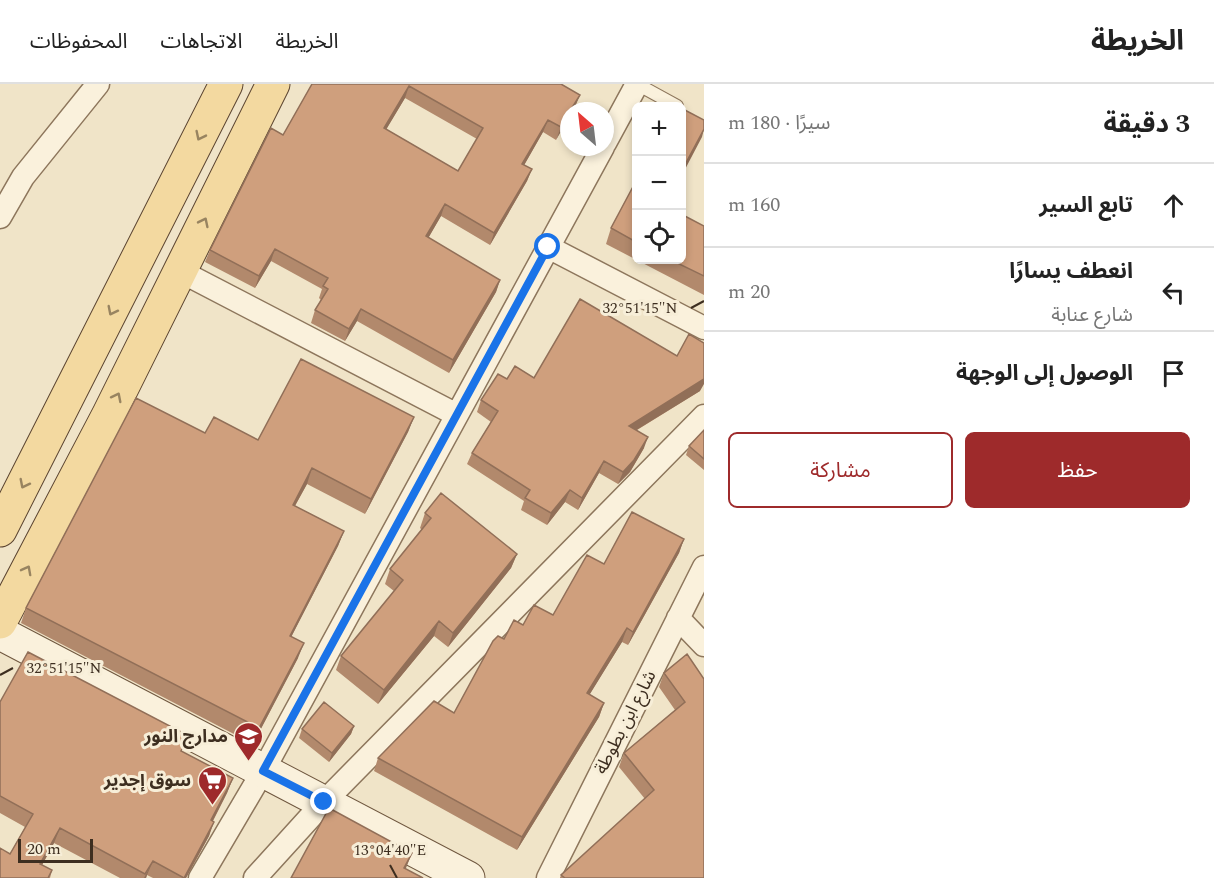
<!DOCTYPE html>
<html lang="ar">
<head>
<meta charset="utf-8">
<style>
	body { margin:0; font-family:Spectral,"Noto Sans Arabic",serif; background:#f2f2f2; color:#222; direction:rtl }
	.controls { position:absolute; right:18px; top:18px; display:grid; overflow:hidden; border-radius:9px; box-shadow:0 3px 9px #0003 }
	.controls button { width:54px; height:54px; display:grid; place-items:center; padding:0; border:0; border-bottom:2px solid #e0e0e0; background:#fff; color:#222; font:30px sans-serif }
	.compass { position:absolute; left:560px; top:18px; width:54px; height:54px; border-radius:50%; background:#fff; box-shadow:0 3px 9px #0003; rotate:332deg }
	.scale { position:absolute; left:18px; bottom:15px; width:75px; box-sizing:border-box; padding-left:6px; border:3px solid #3d2e20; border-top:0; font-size:16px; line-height:21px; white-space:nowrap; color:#3d2e20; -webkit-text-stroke:4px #f7eed8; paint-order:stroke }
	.stop { position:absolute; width:18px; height:18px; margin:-14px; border:4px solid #1a73e8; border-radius:50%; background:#fff }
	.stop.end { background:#1a73e8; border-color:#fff; box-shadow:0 2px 6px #0008 }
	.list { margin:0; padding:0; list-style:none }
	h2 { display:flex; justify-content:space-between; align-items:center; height:78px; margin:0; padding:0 24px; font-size:26px }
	h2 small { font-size:20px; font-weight:400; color:#767676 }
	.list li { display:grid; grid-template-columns:39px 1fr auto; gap:18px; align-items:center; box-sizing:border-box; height:84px; padding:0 24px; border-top:2px solid #e0e0e0 }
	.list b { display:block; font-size:22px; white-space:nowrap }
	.list p { margin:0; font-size:20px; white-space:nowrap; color:#767676 }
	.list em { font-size:20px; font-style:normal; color:#767676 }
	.actions { display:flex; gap:12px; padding:18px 24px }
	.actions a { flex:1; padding:14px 0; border:2px solid #9e2a2b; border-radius:9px; text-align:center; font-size:21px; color:#9e2a2b }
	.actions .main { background:#9e2a2b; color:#fff }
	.icon { flex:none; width:33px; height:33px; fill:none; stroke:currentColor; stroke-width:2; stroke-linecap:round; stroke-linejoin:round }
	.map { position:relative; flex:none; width:704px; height:794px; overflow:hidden; direction:ltr }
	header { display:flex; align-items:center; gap:36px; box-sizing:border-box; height:84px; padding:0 30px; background:#fff; border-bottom:2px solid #e0e0e0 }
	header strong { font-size:28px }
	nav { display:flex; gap:33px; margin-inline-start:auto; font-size:21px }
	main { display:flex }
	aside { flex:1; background:#fff }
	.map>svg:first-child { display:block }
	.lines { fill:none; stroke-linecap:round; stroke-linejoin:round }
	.lane-casing { stroke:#8d765c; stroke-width:14 }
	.street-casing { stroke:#8d765c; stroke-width:25 }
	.secondary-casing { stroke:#6f573f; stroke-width:35 }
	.primary-casing { stroke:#5b4430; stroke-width:35 }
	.lane { stroke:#faf1dc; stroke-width:12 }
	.street { stroke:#faf1dc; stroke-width:22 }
	.secondary { stroke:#faf1dc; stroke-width:33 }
	.primary { stroke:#f3d9a0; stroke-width:33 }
	.wall { fill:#b2896c; fill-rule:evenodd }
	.shaded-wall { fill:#916f58 }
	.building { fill:#cf9f7d; stroke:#916f58; stroke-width:1.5; fill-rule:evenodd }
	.oneway { stroke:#988460 }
	.route { stroke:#1a73e8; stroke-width:8 }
	.ticks { fill:none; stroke:#3d2e20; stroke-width:2 }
	.labels { text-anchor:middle; stroke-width:6; stroke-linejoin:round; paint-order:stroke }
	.street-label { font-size:18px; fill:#3d2e20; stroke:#f7eed8 }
	.poi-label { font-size:18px; font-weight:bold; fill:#3d2e20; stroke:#f7eed8; text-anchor:end }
	.ticks-label { font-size:15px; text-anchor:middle; fill:#3d2e20; stroke:#f7eed8; stroke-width:6; stroke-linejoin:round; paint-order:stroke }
</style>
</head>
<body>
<header>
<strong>الخريطة</strong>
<nav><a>الخريطة</a><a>الاتجاهات</a><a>المحفوظات</a></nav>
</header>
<main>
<aside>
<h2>3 دقيقة<small>سيرًا · 180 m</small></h2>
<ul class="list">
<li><svg class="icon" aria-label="ahead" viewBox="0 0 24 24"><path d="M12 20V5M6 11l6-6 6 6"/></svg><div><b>تابع السير</b></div><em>160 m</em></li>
<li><svg class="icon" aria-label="left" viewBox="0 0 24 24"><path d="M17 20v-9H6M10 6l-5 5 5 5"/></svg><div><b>انعطف يسارًا</b><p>شارع عنابة</p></div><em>20 m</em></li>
<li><svg class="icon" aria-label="arrive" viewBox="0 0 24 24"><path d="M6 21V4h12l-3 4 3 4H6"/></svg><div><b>الوصول إلى الوجهة</b></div></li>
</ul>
<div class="actions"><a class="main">حفظ</a><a>مشاركة</a></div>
</aside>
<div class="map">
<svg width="704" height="794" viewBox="0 0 704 794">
	<rect width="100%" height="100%" fill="#f0e4c8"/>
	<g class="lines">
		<defs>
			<path id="lane" d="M637,0L677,22"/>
			<path id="street" d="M605,59L637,0
				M0,133L23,93L98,0
				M548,163L704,244
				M180,187L457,331
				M678,534L704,561
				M200,794L263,687L603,63
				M255,794L324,718L704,332
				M548,794L704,483"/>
			<path id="secondary" d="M0,549L468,794"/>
			<path id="primary" d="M0,446L226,0
				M0,538L109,330L273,0"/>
		</defs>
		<use href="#lane" class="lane-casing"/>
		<use href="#street" class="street-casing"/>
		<use href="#secondary" class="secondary-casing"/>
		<use href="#primary" class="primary-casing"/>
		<use href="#lane" class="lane"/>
		<use href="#street" class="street"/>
		<use href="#secondary" class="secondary"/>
		<use href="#primary" class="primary"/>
	</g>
	<path class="wall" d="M312,0H561L575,23L573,27H569L556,56L543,48L524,81L532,85L527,97L490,161L441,132L428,154L500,196L496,208L449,289L357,237L345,257L311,239L315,226L321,216L319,214L322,205L271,177L255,204L205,178L210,166L283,51ZM405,14L477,55L458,87L386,45Z
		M636,97V176H681L704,142V211L606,160L611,144Z
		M507,295L700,307L637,346L644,364L630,388L618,400L599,389L578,426L565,418L547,441L521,426L524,417L467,380L472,369L491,338L477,328L481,316Z
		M414,333L408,348L365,430L307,400L295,422L344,447L338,462L291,553L298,574L253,660L21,539L26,524L205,349L258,356Z
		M704,346V386L686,371L689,362Z
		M425,429L517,470L511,484L448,563L434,552L378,620L336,586L341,572L394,507L385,500L390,485L422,446L420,444Z
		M684,455L679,469L628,561L622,558L589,611L604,619L599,633L517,766L374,687L378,674L454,629L504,555L523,541L553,531Z
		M687,570L704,794H560L561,791L645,715L619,683L624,669L675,626L659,603L664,589Z
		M0,618L183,668L233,694L227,709L213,737L209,752L186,794H153L147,791L146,794H120L54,759L42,781L52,786L50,794H0L10,770L25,743L0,729Z
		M354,642L351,650L329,678L299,654L302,645Z"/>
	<path class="shaded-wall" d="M409,2L405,14L380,56L384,44Z
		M580,11L575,23L573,27H570Z
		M569,29V34L556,56L561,43Z
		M548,36L543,48L518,92L522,80Z
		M704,45L702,53L681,93V88Z
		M532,85L527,97L490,161L494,149Z
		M445,120L441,132L422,165L426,152Z
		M275,165L271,177L255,204L259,192Z
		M500,196L496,208L449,289L453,276Z
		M361,225L357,237L345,257L349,245Z
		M704,295V300L700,307L625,353L629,342Z
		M414,333L408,348L365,430L371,415Z
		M648,353L644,364L630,388L618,400L623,388Z
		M604,377L599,389L578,426L582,414Z
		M312,384L307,400L287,436L293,421Z
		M570,406L565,418L547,441L551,429Z
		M344,447L338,462L284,567L290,552Z
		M684,455L679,469L628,561L633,548Z
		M517,470L511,484L448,563L453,549Z
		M439,537L434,552L378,620L384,606Z
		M627,544L622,558L582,623L587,609Z
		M304,559L298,574L253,660L259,644Z
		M604,619L599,633L517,766L522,753Z
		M354,642L351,650L329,678L332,669Z
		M233,694L227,709L206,750L211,736Z
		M214,738L209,752L186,794H184Z
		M60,744L54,759L35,794L40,780Z
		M412,769L406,784L401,794L404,784Z
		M153,777L147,791L146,794H144Z"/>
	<path class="building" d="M312,0H561L580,11L570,27H569V29L561,43L548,36L522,80L532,85L494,149L445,120L426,152L500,196L453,276L361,225L349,245L315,226L328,205L323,202L328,194L275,165L259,192L210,166L271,44L283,51ZM409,2L483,44L458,87L384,44Z
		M681,24L704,36V45L681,88Z
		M636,97V158L611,144Z
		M681,130L704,142V192L671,176H681Z
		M580,215L677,272L689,250L704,259V295L629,342L648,353L634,376L623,388L604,377L582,414L570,406L551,429L525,414L530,406L472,369L498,327L481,316L498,290L507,295L515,282L534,294Z
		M301,275L414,333L371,415L312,384L293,421L344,447L290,552L304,559L259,644L26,524L136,314L205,349L214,333L258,356Z
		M704,346V375L689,362Z
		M441,409L517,470L453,549L439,537L384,606L341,572L403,496L390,485L431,434L425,429Z
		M632,428L684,455L633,548L627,544L587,609L604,619L522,753L378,674L434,617L454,629L493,557L498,552L504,555L514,536L523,541L534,521L553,531L587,471L604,480Z
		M28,568L189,652L181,667L233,694L211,736L214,738L184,794L153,777L145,790L60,744L40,780L52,786L48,794H0V764L10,770L33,730L0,712V618Z
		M687,570L704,595V794H565L561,791L654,706L624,669L685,618L664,589Z
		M324,618L354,642L332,669L302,645Z
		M329,724L412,769L404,784L423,794H291Z"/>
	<defs><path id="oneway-chevron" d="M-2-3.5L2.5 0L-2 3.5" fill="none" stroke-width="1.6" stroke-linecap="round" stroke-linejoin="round" transform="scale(1.5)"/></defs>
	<g class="oneway">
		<use href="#oneway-chevron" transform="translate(200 52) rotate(116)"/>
		<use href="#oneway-chevron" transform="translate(204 138) rotate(-64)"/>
		<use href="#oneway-chevron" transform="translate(112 227) rotate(117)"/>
		<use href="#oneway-chevron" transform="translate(117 313) rotate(-63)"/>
		<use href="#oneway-chevron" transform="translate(24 400) rotate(117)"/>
		<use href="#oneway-chevron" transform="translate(27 486) rotate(-62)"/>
	</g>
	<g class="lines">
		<path class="route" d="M324,718L263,687L548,163"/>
	</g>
	<path class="ticks" d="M691,224L704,217M0,591L13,584M390,781L397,794"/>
	<defs>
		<symbol id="school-pin" viewBox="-11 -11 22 30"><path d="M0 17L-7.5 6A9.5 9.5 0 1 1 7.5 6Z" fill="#9e2a2b" stroke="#f7eed8"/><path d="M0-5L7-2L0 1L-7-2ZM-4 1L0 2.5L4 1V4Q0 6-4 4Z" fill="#fff"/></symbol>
		<symbol id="supermarket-pin" viewBox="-11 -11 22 30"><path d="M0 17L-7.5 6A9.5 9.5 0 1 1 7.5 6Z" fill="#9e2a2b" stroke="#f7eed8"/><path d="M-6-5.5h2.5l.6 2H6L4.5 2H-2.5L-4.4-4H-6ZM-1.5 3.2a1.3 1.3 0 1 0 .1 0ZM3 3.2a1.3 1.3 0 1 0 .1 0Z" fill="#fff"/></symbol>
	</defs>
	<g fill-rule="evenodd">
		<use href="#school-pin" x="232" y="636" width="33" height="45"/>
		<use href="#supermarket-pin" x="196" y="680" width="33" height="45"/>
	</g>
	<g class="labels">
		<g class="street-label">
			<text transform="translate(625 638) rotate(-63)" y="6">شارع ابن بطوطة</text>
		</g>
		<g class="poi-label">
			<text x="228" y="658">مدارج النور</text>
			<text x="191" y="702">سوق إجدير</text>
		</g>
	</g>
	<g class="ticks-label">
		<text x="640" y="229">32°51'15"N</text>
		<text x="64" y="589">32°51'15"N</text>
		<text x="390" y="771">13°04'40"E</text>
	</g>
</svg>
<div class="controls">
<button>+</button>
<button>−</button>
<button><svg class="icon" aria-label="locate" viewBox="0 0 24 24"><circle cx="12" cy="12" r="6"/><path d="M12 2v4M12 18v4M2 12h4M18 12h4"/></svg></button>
</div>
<svg class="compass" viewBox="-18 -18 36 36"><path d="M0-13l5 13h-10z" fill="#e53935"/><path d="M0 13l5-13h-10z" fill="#767676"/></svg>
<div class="scale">20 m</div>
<div class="stop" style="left:548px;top:163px"></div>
<div class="stop end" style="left:324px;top:718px"></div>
</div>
</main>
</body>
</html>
